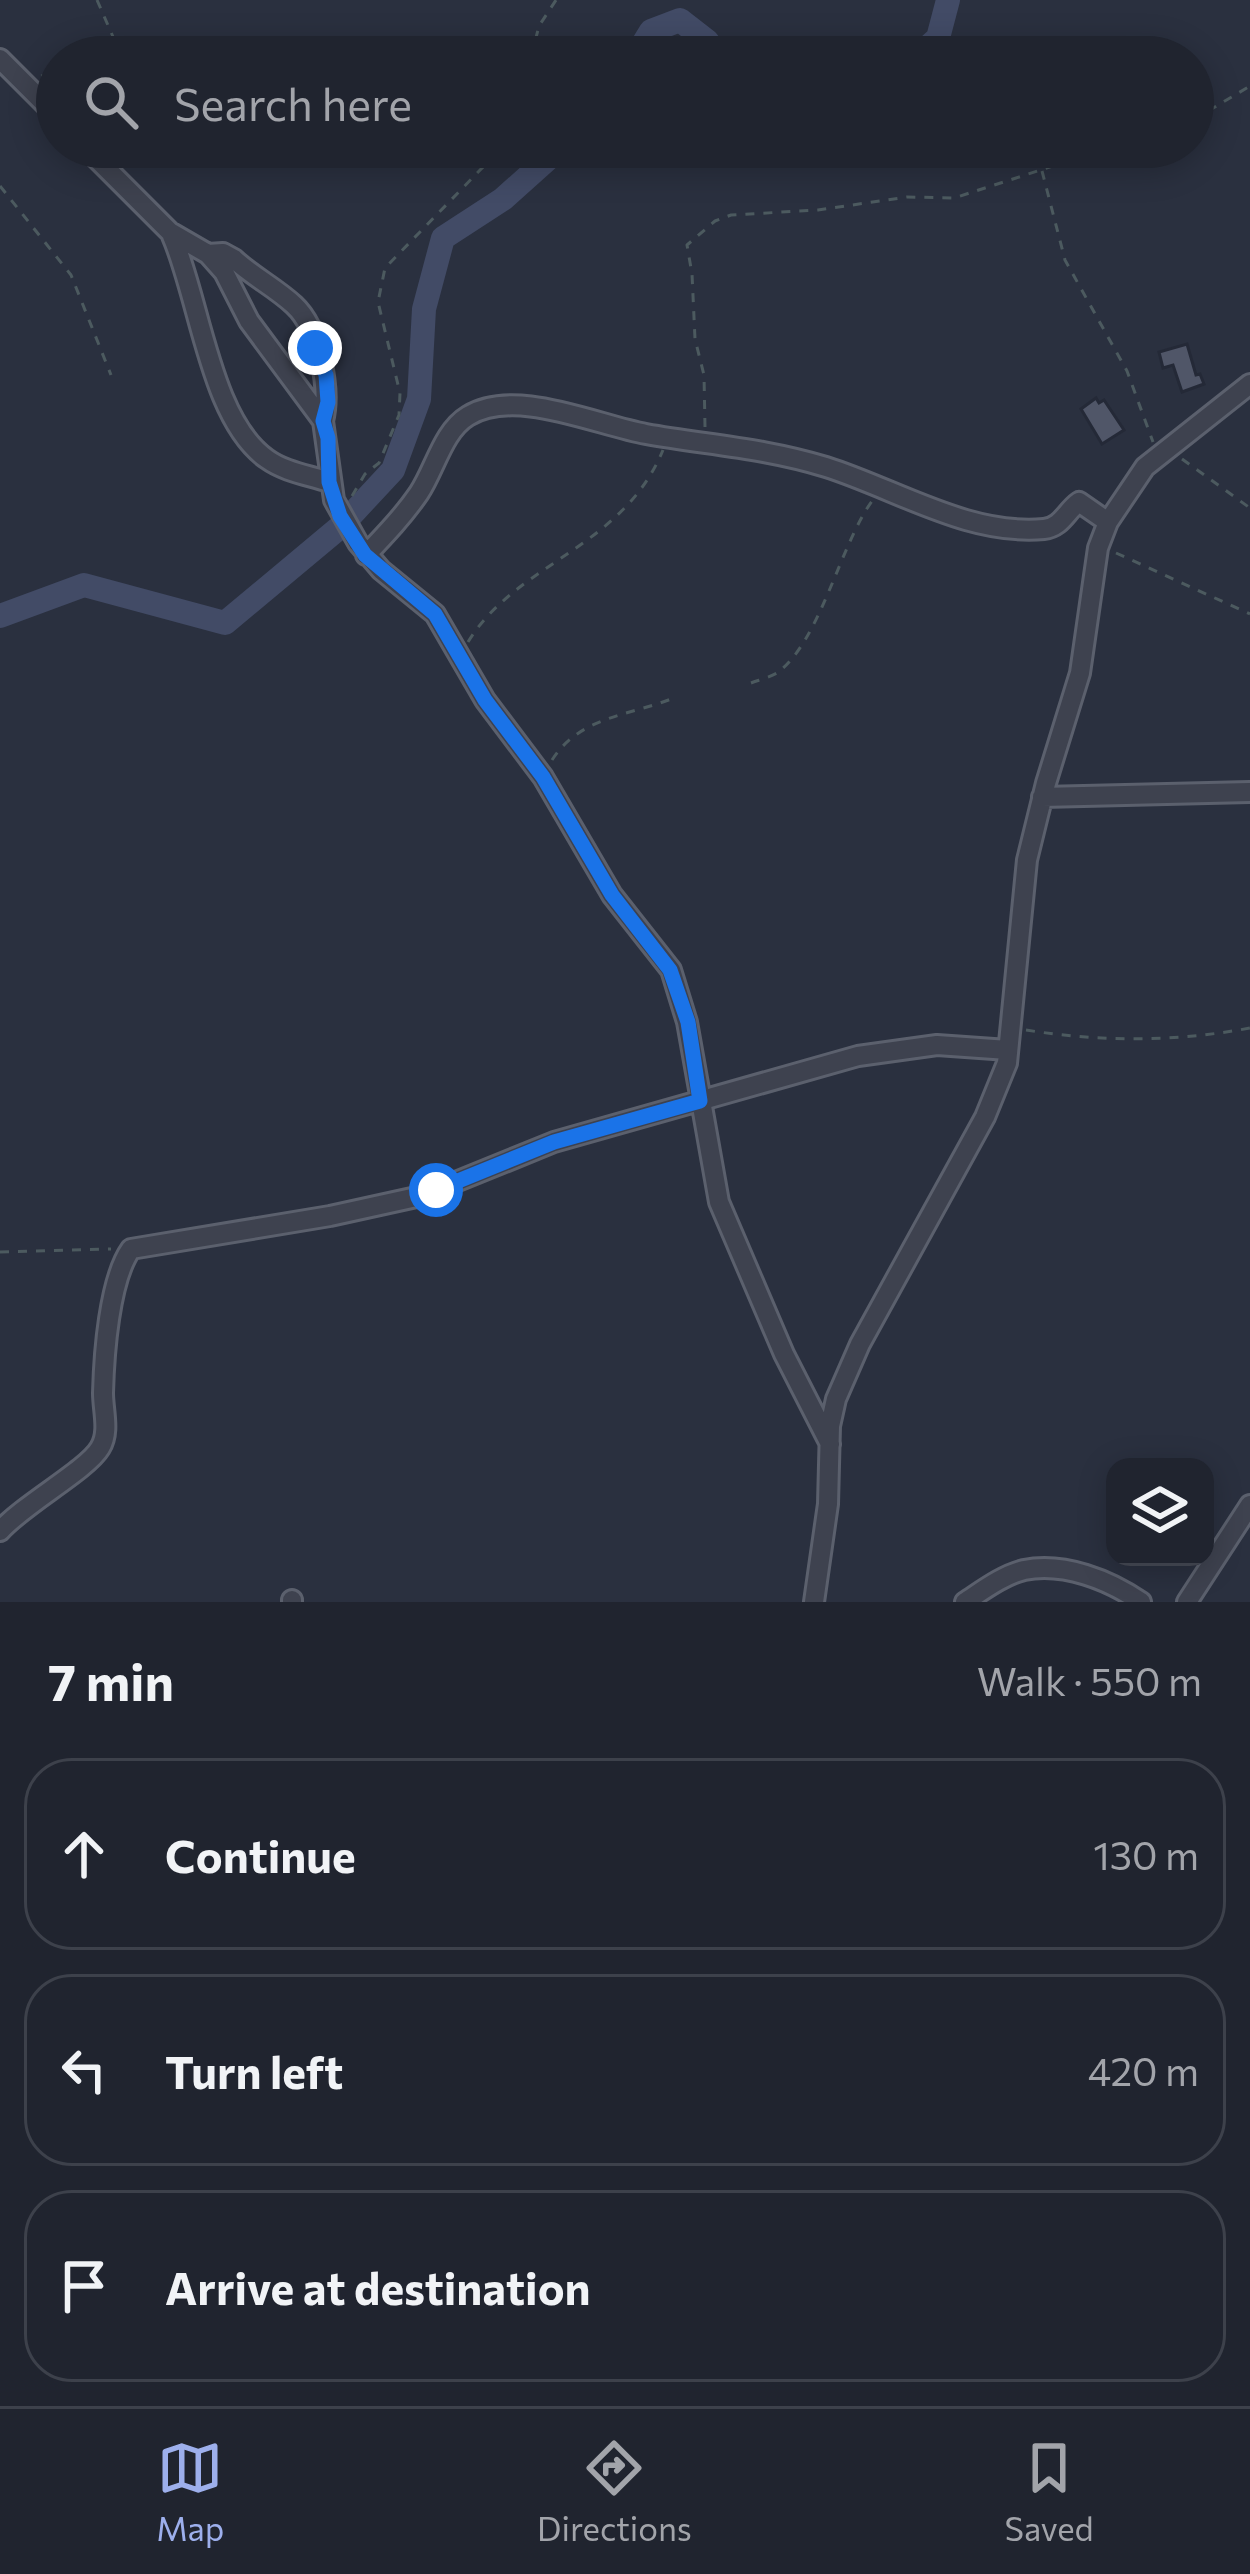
<!DOCTYPE html>
<html lang="en">
<head>
<meta charset="utf-8">
<style>
	body { margin:0; font-family:Commissioner,sans-serif; background:#2d303b; color:#f1f3f6 }
	.controls { position:absolute; right:36px; bottom:36px; display:grid; overflow:hidden; border-radius:24px; box-shadow:0 6px 30px #0003 }
	.controls button { width:108px; height:108px; display:grid; place-items:center; padding:0; border:0; border-bottom:3px solid #3d414b; background:#20242f; color:#f1f3f6; font:60px sans-serif }
	.stop { position:absolute; width:36px; height:36px; margin:-27px; border:9px solid #1a73e8; border-radius:50%; background:#fff }
	.stop.end { background:#1a73e8; border-color:#fff; box-shadow:0 3px 12px #0008 }
	.list { margin:0; padding:0; list-style:none }
	h2 { display:flex; justify-content:space-between; align-items:center; height:156px; margin:0; padding:0 48px; font-size:51px }
	h2 small { font-size:39px; font-weight:400; color:#a2a4aa }
	.list li { display:grid; grid-template-columns:78px 1fr auto; gap:36px; align-items:center; box-sizing:border-box; height:192px; margin:0 24px 24px; padding:0 24px; border:3px solid #3d414b; border-radius:48px }
	.list b { display:block; font-size:45px; white-space:nowrap }
	.list em { font-size:39px; font-style:normal; color:#a2a4aa }
	.icon { flex:none; width:66px; height:66px; fill:none; stroke:currentColor; stroke-width:2; stroke-linecap:round; stroke-linejoin:round }
	.map { position:relative; flex:none; width:1250px; height:1602px; overflow:hidden }
	.search { position:absolute; background:#20242f; box-shadow:0 6px 30px #0003; left:36px; right:36px; top:36px; height:132px; display:flex; align-items:center; gap:30px; box-sizing:border-box; padding:0 42px; border-radius:66px; color:#a2a4aa; font-size:45px }
	.sheet { height:804px; background:#20242f }
	nav { display:flex; justify-content:space-around; align-items:center; box-sizing:border-box; height:168px; border-top:3px solid #3d414b; background:#20242f; font-size:33px; color:#a2a4aa }
	nav a { display:grid; justify-items:center; gap:6px }
	nav .on { color:#9dafec }
	.map>svg:first-child { display:block }
	.lines { fill:none; stroke-linecap:round; stroke-linejoin:round }
	.river { stroke:#424b66; stroke-width:24 }
	.building { fill:#505668; stroke:#242937; stroke-width:3 }
	.minor-casing { stroke:#5b606d; stroke-width:24 }
	.path { stroke:#4c5a5f; stroke-width:3; stroke-dasharray:9 9; stroke-linecap:butt }
	.minor { stroke:#3e424f; stroke-width:18 }
	.route { stroke:#1a73e8; stroke-width:15 }
</style>
</head>
<body>
<div class="map">
<svg width="1250" height="1602" viewBox="0 0 1250 1602">
	<rect width="100%" height="100%" fill="#2a303f"/>
	<g class="lines">
		<path class="river" d="M635,57L651,31L680,20L707,41L719,57
			M917,57L938,38L948,0
			M0,616L84,585L225,623L340,527L393,470L419,399L424,309L443,238L503,199L561,147"/>
	</g>
	<path class="building" d="M1187,344L1196,375L1200,374L1204,384L1182,392L1173,365L1163,368L1159,352Z
		M1096,398L1099,403L1104,400L1124,430L1102,444L1081,409Z"/>
	<g class="lines">
		<defs>
			<path id="minor" d="M0,59L57,116
				M85,147L170,232L208,254L224,272L249,321L323,421L334,500L358,543L381,570L435,614L485,700L543,777L612,895L671,970L687,1022L719,1202L784,1354L830,1444
				M172,236C200,300 210,419 267,459C285,472 308,475 329,482
				M208,254L223,253L234,259C252,276 276,288 294,305C319,328 331,389 323,421
				M366,555C385,535 404,515 419,493C435,469 443,431 468,416C515,387 596,425 646,434C708,445 764,448 826,467C896,489 968,536 1044,529C1062,527 1066,511 1079,502L1108,522
				M1042,797L1250,792
				M0,1531C24,1504 87,1470 100,1448C110,1432 103,1411 103,1393C104,1355 109,1280 131,1249L330,1216L421,1196L554,1142L858,1056L937,1045L1008,1050
				M292,1602V1600
				M814,1602L828,1504L830,1426L836,1399L860,1344L985,1117L1007,1063L1027,860L1046,783L1080,673L1098,548L1108,522L1145,467L1250,384
				M965,1602C982,1591 1003,1575 1024,1570C1064,1562 1109,1580 1141,1602
				M1187,1602L1250,1505"/>
		</defs>
		<use href="#minor" class="minor-casing"/>
		<path class="path" d="M97,0L117,46L116,57
			M531,57L539,26L556,0
			M41,76L57,74
			M1193,120L1250,86
			M1042,171L1065,260L1127,371L1153,442
			M0,186L71,275L111,375
			M705,427L704,375L695,339L692,274L687,245L715,221L731,215L818,210L907,197L954,198L1112,147
			M1182,459L1250,508
			M352,496L365,474L379,463L399,415L400,393L378,302L385,268L484,166L498,147
			M1116,553L1250,614
			M468,642C517,562 622,549 663,450
			M751,683C759,680 770,677 777,673C820,642 840,545 872,501
			M552,760C581,715 631,716 676,697
			M1026,1030C1101,1042 1175,1042 1250,1028
			M0,1252L111,1249"/>
		<use href="#minor" class="minor"/>
	</g>
	<g class="lines">
		<path class="route" d="M315,348L326,375L328,402L323,421L328,438L329,482L340,516L365,555L435,614L485,700L543,777L612,895L670,970L688,1022L700,1101L554,1142L436,1190"/>
	</g>
</svg>
<div class="controls">
<button><svg class="icon" aria-label="layers" viewBox="0 0 24 24"><path d="M12 4l9 5-9 5-9-5zM3 14l9 5 9-5"/></svg></button>
</div>
<div class="stop" style="left:436px;top:1190px"></div>
<div class="stop end" style="left:315px;top:348px"></div>
<div class="search"><svg class="icon" aria-label="search" viewBox="0 0 24 24"><circle cx="10" cy="10" r="6"/><path d="M15 15l6 6"/></svg>Search here</div>
</div>
<section class="sheet">
<h2>7 min<small>Walk · 550 m</small></h2>
<ul class="list">
<li><svg class="icon" aria-label="ahead" viewBox="0 0 24 24"><path d="M12 20V5M6 11l6-6 6 6"/></svg><div><b>Continue</b></div><em>130 m</em></li>
<li><svg class="icon" aria-label="left" viewBox="0 0 24 24"><path d="M17 20v-9H6M10 6l-5 5 5 5"/></svg><div><b>Turn left</b></div><em>420 m</em></li>
<li><svg class="icon" aria-label="arrive" viewBox="0 0 24 24"><path d="M6 21V4h12l-3 4 3 4H6"/></svg><div><b>Arrive at destination</b></div></li>
</ul>
</section>
<nav>
<a class="on"><svg class="icon" aria-label="map" viewBox="0 0 24 24"><path d="M3 6l6-2 6 2 6-2v14l-6 2-6-2-6 2zM9 4v14M15 6v14"/></svg>Map</a>
<a><svg class="icon" aria-label="directions" viewBox="0 0 24 24"><path d="M12 3l9 9-9 9-9-9zM9 14v-3h6M13 9l2 2-2 2"/></svg>Directions</a>
<a><svg class="icon" aria-label="saved" viewBox="0 0 24 24"><path d="M7 4h10v16l-5-4-5 4z"/></svg>Saved</a>
</nav>
</body>
</html>
